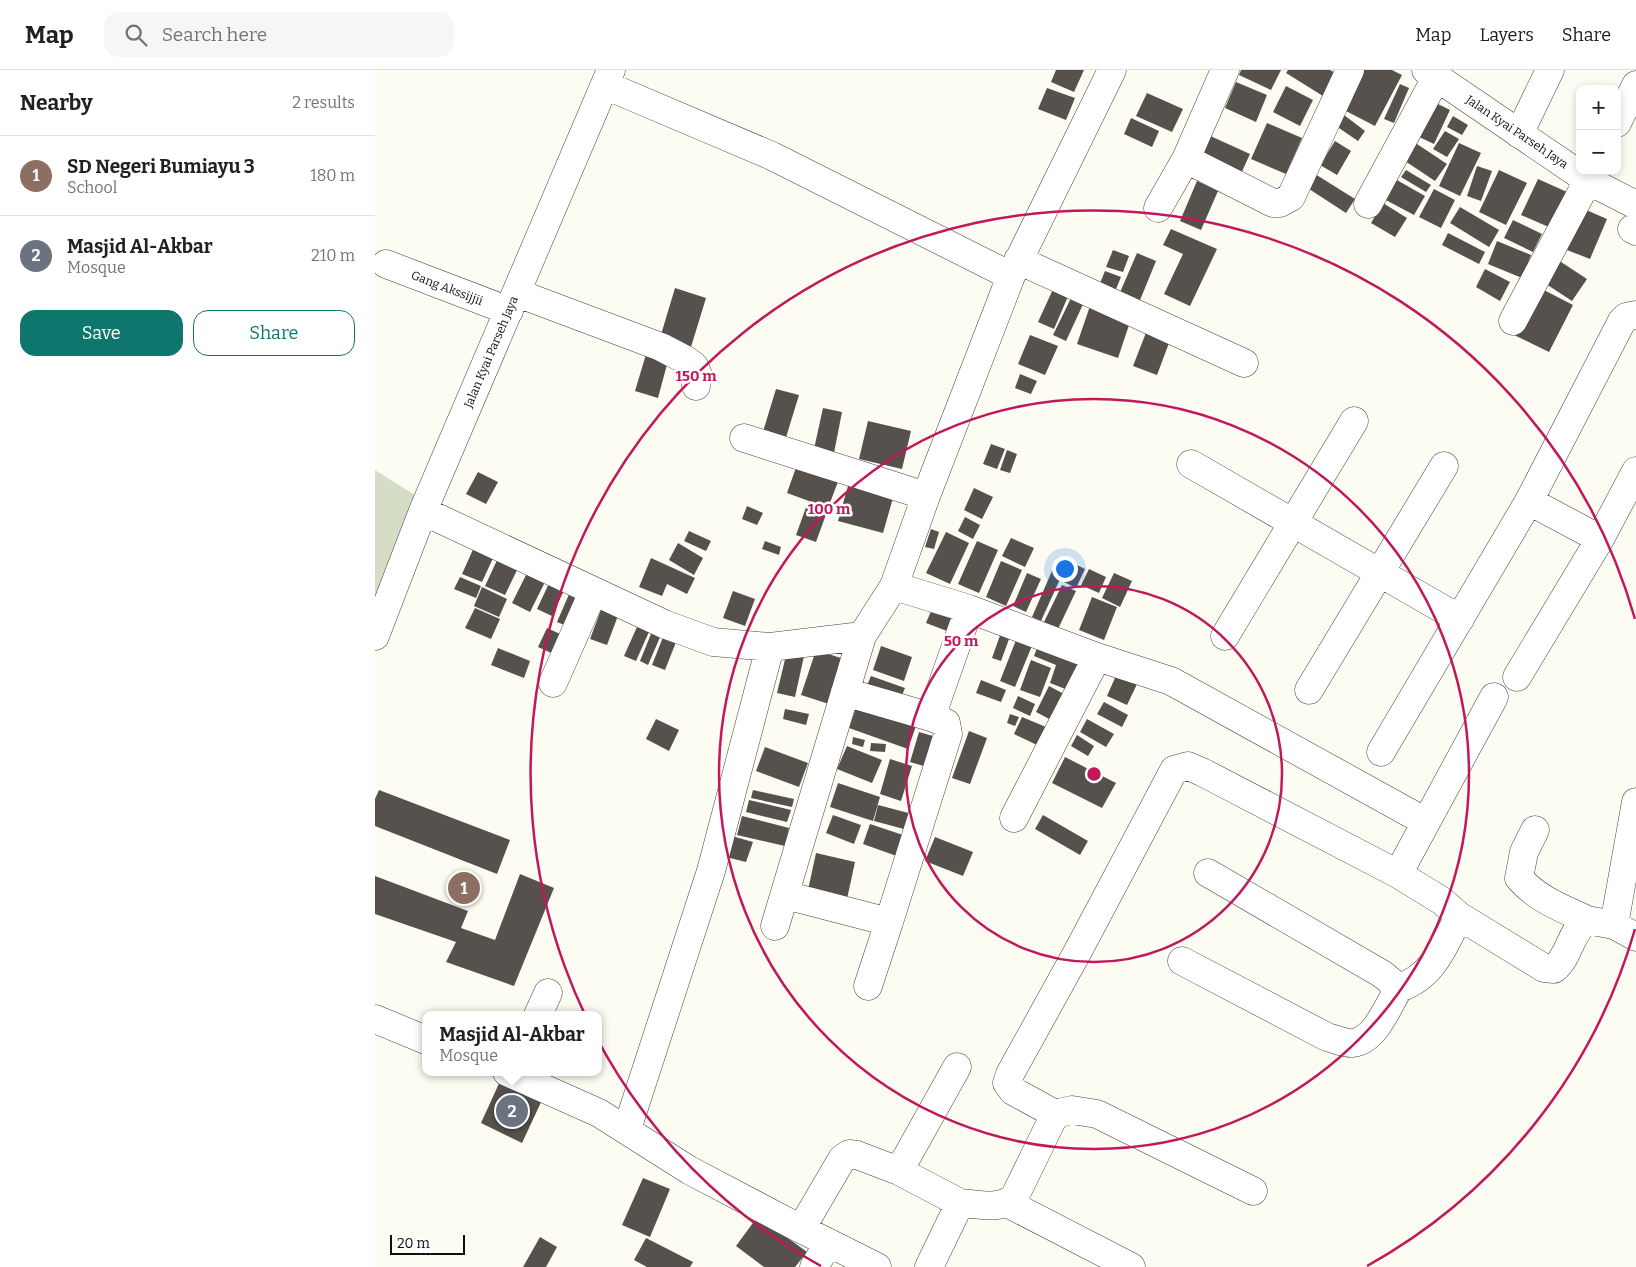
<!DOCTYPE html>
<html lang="en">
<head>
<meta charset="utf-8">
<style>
	body { margin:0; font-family:Bitter,serif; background:#f6f6f6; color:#202124 }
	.controls { position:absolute; right:15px; top:15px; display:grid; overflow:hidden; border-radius:10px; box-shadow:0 2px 8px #0003 }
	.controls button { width:45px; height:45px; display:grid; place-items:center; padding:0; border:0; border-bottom:1px solid #e0e0e0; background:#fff; color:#202124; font:25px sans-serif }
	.scale { position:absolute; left:15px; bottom:12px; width:75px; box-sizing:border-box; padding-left:5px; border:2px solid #0f0f0f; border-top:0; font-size:14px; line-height:18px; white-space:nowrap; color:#0f0f0f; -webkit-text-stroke:4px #fff; paint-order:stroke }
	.you { position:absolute; left:689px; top:498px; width:18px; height:18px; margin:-12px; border:4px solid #fff; border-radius:50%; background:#1a73e8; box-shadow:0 0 0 8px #1a73e833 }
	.badge { display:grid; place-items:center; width:32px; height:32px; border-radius:50%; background:#0f766e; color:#fff; font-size:16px; font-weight:700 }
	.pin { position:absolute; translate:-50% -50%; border:2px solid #fff; box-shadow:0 1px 5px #0006 }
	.popup { position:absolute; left:47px; top:941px; width:180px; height:65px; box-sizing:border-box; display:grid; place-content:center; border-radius:10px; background:#fff; filter:drop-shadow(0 1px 4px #0005); font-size:16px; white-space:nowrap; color:#757577 }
	.popup b { font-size:19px; color:#202124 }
	.popup::after { content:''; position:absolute; left:50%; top:100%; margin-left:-10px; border:10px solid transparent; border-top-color:#fff }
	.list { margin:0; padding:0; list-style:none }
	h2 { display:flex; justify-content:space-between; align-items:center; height:65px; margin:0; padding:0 20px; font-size:21px }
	h2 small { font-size:16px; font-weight:400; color:#757577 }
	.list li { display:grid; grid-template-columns:32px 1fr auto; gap:15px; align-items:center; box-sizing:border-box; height:80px; padding:0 20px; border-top:1px solid #e0e0e0 }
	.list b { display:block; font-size:19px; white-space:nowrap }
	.list p { margin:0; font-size:16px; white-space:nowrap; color:#757577 }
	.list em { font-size:16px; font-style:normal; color:#757577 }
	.actions { display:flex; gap:10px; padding:15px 20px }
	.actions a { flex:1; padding:11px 0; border:1px solid #0f766e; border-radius:15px; text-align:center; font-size:18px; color:#0f766e }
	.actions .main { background:#0f766e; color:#fff }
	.icon { flex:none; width:28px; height:28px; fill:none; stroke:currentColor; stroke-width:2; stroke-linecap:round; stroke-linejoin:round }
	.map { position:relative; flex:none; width:1261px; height:1197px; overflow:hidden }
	header { display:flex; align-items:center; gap:30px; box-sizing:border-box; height:70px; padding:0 25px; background:#fff; border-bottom:1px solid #e0e0e0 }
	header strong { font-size:24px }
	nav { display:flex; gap:28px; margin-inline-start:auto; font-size:18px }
	.search { width:350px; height:45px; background:#f6f6f6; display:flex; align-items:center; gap:12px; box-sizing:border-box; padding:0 18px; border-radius:15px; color:#757577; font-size:19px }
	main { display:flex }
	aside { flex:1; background:#fff }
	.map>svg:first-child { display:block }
	.cemetery { fill:#d5dec5 }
	.building { fill:#56514c }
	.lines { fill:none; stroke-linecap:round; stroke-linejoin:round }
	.minor-casing { stroke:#424242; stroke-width:29 }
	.minor { stroke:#fff; stroke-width:28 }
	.ring { fill:none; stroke:#c2185b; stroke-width:2.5 }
	.labels { text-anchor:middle; stroke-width:5; stroke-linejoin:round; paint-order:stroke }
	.street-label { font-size:12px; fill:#0f0f0f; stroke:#fff }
	.centre { fill:#c2185b; stroke:#fff; stroke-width:2.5 }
	.ring-label { font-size:15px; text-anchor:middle; font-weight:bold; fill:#c2185b; stroke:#fff; stroke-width:5; stroke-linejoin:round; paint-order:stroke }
</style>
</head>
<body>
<header>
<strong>Map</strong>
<div class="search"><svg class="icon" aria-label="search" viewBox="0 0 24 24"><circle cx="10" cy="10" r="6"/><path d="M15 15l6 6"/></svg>Search here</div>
<nav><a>Map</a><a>Layers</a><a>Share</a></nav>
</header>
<main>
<aside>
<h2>Nearby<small>2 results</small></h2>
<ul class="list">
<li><span class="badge" style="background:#8d6e63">1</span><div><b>SD Negeri Bumiayu 3</b><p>School</p></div><em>180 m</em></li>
<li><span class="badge" style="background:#6b7280">2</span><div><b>Masjid Al-Akbar</b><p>Mosque</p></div><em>210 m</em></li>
</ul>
<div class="actions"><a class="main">Save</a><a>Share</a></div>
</aside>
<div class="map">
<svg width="1261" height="1197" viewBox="0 0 1261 1197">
	<rect width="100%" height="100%" fill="#fdfcf2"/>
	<path class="cemetery" d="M0,400L43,427L0,541Z"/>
	<path class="building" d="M681,0H709L699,22L676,12Z
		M866,0H906L896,20L864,5Z
		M913,0H955L969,8L956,31L911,3Z
		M987,0H1017L1027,5L1000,56L967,39Z
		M861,12L892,25L881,52L850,38Z
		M1025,14L1034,18L1019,53L1009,49Z
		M911,16L938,30L925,56L898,42Z
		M672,18L700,28L691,50L663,39Z
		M772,23L808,39L797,62L761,46Z
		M1059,32L1075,40L1059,74L1042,66Z
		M969,45L990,61L983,71L961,56Z
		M1078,46L1093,55L1087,65L1072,57Z
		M756,48L784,61L777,77L749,64Z
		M892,53L927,68L911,104L876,89Z
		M1070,61L1084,69L1072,87L1058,79Z
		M831,64L875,84L864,108L820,88Z
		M1036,70L1072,94L1060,111L1024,87Z
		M960,71L976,81L962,105L945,95Z
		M1084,73L1106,83L1085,126L1064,116Z
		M1102,96L1117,101L1106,131L1092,126Z
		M1031,100L1056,115L1051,122L1026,107Z
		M1124,100L1152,113L1131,155L1104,142Z
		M940,104L980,129L971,143L931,117Z
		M1020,109L1050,126L1039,145L1009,129Z
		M1163,109L1192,122L1176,158L1146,145Z
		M822,111L843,121L826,160L805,151Z
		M1059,119L1080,130L1066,158L1044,147Z
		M1008,133L1032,148L1020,167L996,153Z
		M1085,137L1124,160L1114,177L1075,153Z
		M1209,139L1232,149L1215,189L1192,180Z
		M1138,150L1167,164L1158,182L1129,168Z
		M796,159L842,179L815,236L789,224L808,184L788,175Z
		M1073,163L1110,182L1104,194L1067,175Z
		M1122,171L1156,185L1147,208L1113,194Z
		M738,180L754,186L748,202L731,197Z
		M762,183L781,191L763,235L743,227Z
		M1180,188L1212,209L1197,231L1165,210Z
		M1110,199L1135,212L1125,231L1101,217Z
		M730,201L746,207L739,224L723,218Z
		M679,217L694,224L679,259L663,252Z
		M1163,217L1198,235L1174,282L1139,265Z
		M300,218L331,228L316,277L285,268Z
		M698,224L710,230L691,271L678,265Z
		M715,236L756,249L743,288L702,274Z
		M774,255L797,265L782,305L758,296Z
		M655,265L683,276L670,305L643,294Z
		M272,281L294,287L283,328L260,321Z
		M645,304L662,311L656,324L640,318Z
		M401,319L424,325L409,374L386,368Z
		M448,338L467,342L459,383L439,379Z
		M493,351L536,361L527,399L484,389Z
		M616,374L630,379L622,399L608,394Z
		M632,380L642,384L635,403L625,400Z
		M424,389L466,404L453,438L412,423Z
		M103,402L123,412L111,434L91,424Z
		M473,416L518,428L508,463L463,451Z
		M599,418L618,427L607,449L589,440Z
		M433,432L453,439L441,472L421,465Z
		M372,436L388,443L382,455L367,449Z
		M590,447L605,455L598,469L583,461Z
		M556,459L564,462L559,479L550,477Z
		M314,461L336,471L331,481L309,471Z
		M571,462L594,473L575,514L551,503Z
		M636,468L659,478L650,497L627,486Z
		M390,471L406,477L404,485L387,479Z
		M602,471L623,480L604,523L583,514Z
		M303,473L328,488L319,505L294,490Z
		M100,475L120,484L107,512L87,504Z
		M124,486L144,496L130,525L110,516Z
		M276,488L320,508L312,524L292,514L287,526L264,517Z
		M626,491L647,500L631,536L611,527Z
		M698,493L710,499L701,518L689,512Z
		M680,494L690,498L666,551L657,547Z
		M154,499L172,508L155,542L137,533Z
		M714,499L731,507L724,523L706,515Z
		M652,503L666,509L651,542L638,536Z
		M739,503L757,511L745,537L727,528Z
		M85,507L106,516L101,528L79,519Z
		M177,507L192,514L177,546L162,539Z
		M687,515L701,521L683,559L669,552Z
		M107,517L132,529L124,547L99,536Z
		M358,521L380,529L370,556L348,548Z
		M195,522L212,529L199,559L182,552Z
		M717,527L742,537L729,570L704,560Z
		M559,534L587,544L580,564L551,553Z
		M227,537L244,543L232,575L215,569Z
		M100,538L125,549L116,569L90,558Z
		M266,548L278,553L261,591L249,586Z
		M280,554L289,558L273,595L265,591Z
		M292,557L305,562L290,600L277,595Z
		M628,557L637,561L626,591L617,588Z
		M172,558L194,568L185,587L163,577Z
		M643,565L659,571L640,617L625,611Z
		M664,573L705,590L693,620L675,613L681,595L659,586Z
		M506,576L537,587L529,611L498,600Z
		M123,578L155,591L149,608L116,595Z
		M441,580L472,590L457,635L426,625Z
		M412,581L429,586L420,627L402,623Z
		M656,590L676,598L665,627L645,620Z
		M743,601L764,610L752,635L732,626Z
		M496,606L530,618L525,630L491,618Z
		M606,610L631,620L626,632L601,623Z
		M674,616L689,624L676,650L661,642Z
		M643,626L660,634L655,646L638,638Z
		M729,632L753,645L747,657L722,644Z
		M482,635L541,656L533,679L474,658Z
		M410,639L434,644L431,655L408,649Z
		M635,644L644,647L640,656L632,653Z
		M647,647L671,657L662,675L639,664Z
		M281,649L304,660L294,681L271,669Z
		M712,649L739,664L731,677L705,662Z
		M594,661L612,668L595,714L577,708Z
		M544,662L568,669L559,699L535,692Z
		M702,665L719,676L713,686L696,676Z
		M478,667L490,670L488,677L477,674Z
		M496,673L511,674L510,682L495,681Z
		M472,676L507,690L497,713L462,699Z
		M390,677L433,693L424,717L381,701Z
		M690,687L741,713L727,738L677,713Z
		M515,689L537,696L526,731L505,724Z
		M463,713L505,727L498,751L455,737Z
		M4,720L135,770L122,804L0,756V729Z
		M378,720L419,729L417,737L376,728Z
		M374,730L416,740L412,752L371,742Z
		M503,735L545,746L540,762L499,751Z
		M458,745L486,755L479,774L451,763Z
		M668,745L713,771L705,785L660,759Z
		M367,746L414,758L410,776L362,765Z
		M495,754L537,768L530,789L488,774Z
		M353,765L378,772L371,792L347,786Z
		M560,767L598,782L588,806L550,791Z
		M441,783L480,792L472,829L433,820Z
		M145,804L179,818L139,916L71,892L81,872L0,844V806L93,841L86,858L120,870Z
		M126,1009L168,1028L147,1073L106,1053Z
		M268,1108L295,1119L275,1167L247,1155Z
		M383,1146L432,1182L420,1197H389L361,1176Z
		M165,1167L182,1177L171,1197H148Z
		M271,1168L318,1192L315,1197H272L259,1190Z"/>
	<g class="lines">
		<defs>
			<path id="minor" d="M1051,0L1214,111L1261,135
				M230,15L397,86L636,206
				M1242,53L1261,15
				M1144,64L1175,0
				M811,89L898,133H905L916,127L975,0
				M993,134L1061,8
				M783,138L811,89L850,0
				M1257,159L1261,161
				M643,190L869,293
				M11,194L134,241
				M142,223L286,277L311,290L319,296L323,305L321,316
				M1138,251L1218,101
				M369,368L551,426L636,206L737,0
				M816,394L1085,549
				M1154,431L1225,469L1261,401
				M48,441L289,554L338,572L395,577L487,566L400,856
				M519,516L594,539L722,587L796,611L1051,752
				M0,566L48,441L236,0
				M487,566L519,516L551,426
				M850,566L979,351
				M1142,607L1225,469
				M178,613L218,522
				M934,620L1069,396
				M470,622L556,647L571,653L573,664L514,852
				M556,647L594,539
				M1006,682L1154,431L1247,251L1251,247L1261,245
				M639,748L722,587
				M1160,760L1149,782L1144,808C1162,829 1187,838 1212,850
				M833,803L1007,904L1024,918C1058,907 1069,876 1084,846
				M1023,804L1119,627
				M410,825L514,852L493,916
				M1239,855L1261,732
				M807,891L952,967C960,969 971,974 978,973C1001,970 1013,935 1024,918
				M163,945L173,923
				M0,949L51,970
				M132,1002L224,1043L314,1100L426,1159
				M680,1044L697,1040L722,1044L878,1121
				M252,1059L336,801L395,577
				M524,1101L585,1133L554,1197
				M585,1133C603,1134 627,1141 640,1126L680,1044L638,1021L632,1013L635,1004L703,881L799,700L813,696L827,702L1023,804L1067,831L1084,846L1169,898L1179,899C1195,886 1195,862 1212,850L1239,855L1261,867
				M634,1134L756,1197
				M439,1197L453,1174
				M502,1197L426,1159L467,1089L474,1084L482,1085L524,1101L582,997"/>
		</defs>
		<use href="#minor" class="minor-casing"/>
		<use href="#minor" class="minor"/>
	</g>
	<g class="ring">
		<circle cx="719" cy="704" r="188"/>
		<circle cx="719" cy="704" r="375"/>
		<path d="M1260 859A563 563 0 0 1 992 1196M446 1196A563 563 0 1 1 1260 549"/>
	</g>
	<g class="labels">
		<g class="street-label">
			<text transform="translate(1142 62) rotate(34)" y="4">Jalan Kyai Parseh Jaya</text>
			<text transform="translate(72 218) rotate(21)" y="4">Gang Akssijjii</text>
			<text transform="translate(116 282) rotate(-67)" y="4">Jalan Kyai Parseh Jaya</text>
		</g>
	</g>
	<circle cx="719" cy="704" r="8" class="centre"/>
	<g class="ring-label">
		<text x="321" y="311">150 m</text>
		<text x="454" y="444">100 m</text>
		<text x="586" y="576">50 m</text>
	</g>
</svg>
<div class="controls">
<button>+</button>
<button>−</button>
</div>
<div class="scale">20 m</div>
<div class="you"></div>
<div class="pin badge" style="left:89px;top:818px;background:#8d6e63">1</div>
<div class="pin badge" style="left:137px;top:1041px;background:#6b7280">2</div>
<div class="popup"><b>Masjid Al-Akbar</b>Mosque</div>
</div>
</main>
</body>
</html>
